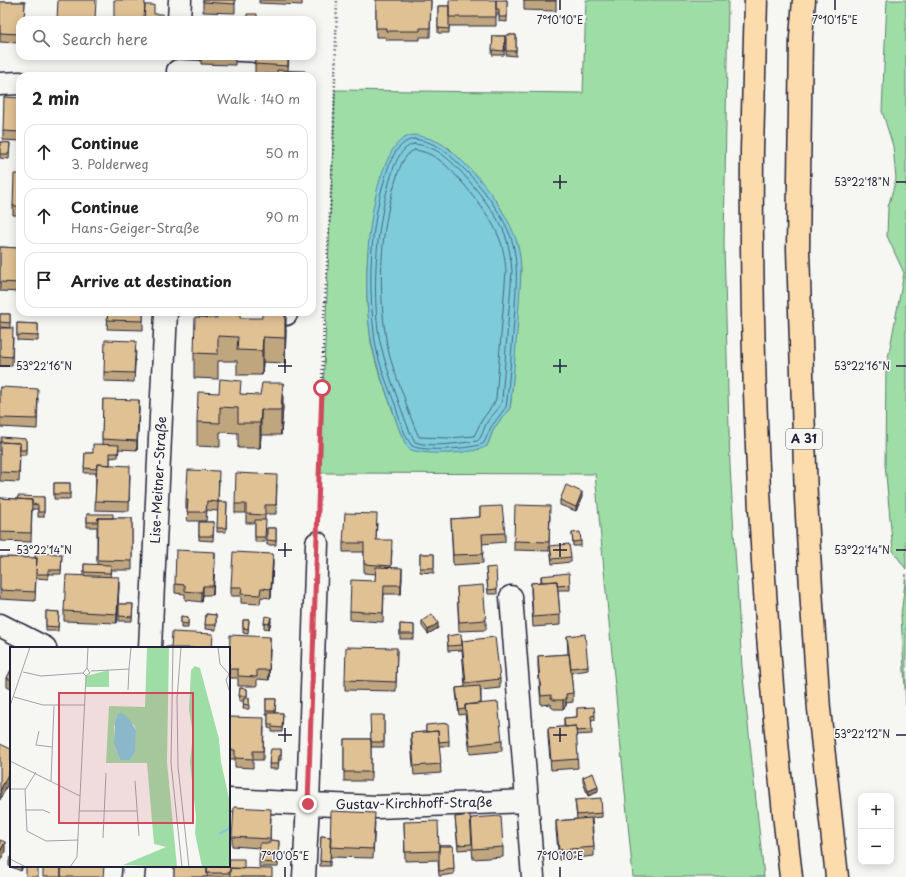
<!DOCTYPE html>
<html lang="en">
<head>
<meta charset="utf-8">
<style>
	body { margin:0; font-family:"Playpen Sans",sans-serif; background:#f6f6f6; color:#222 }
	.controls { position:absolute; right:12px; bottom:12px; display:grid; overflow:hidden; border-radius:8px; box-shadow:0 2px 10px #0003 }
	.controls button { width:36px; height:36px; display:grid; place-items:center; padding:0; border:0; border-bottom:1px solid #e0e0e0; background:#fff; color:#222; font:20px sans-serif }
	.stop { position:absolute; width:12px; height:12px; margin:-9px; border:3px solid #d1495b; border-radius:50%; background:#fff }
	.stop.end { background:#d1495b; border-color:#fff; box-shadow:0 1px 4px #0008 }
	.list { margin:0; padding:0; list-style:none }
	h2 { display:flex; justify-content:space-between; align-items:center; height:52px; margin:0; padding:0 16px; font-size:17px }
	h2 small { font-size:13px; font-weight:400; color:#767676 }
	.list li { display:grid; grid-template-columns:26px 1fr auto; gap:12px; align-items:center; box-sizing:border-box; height:56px; margin:0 8px 8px; padding:0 8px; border:1px solid #e0e0e0; border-radius:12px }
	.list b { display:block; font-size:15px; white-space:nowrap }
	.list p { margin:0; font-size:13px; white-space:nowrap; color:#767676 }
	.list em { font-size:13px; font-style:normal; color:#767676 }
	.icon { flex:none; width:22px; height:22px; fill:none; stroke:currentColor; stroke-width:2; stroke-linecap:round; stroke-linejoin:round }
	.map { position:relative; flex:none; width:906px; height:877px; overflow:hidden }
	.search { position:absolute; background:#fff; box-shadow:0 2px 10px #0003; left:16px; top:16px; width:300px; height:44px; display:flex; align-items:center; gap:10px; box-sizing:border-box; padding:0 14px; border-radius:12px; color:#767676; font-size:15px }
	.panel { position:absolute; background:#fff; box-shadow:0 2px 10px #0003; left:16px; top:72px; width:300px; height:244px; border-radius:12px }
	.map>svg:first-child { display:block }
	.green { fill:#9edda6; stroke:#608070; fill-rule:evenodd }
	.water { fill:#7ecbdc; stroke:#59879c }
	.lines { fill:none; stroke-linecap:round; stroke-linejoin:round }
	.shore { stroke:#47667b; stroke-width:1 }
	.minor-casing { stroke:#22223b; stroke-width:25 }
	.highway-casing { stroke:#22223b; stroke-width:25 }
	.path { stroke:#22223b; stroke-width:2.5; stroke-dasharray:1 3; stroke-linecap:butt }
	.minor { stroke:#f6f6f2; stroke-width:22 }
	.highway { stroke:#fcdcac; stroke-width:22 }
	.wall { fill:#c0a67e; stroke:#22223b }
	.shaded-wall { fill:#9c8767; stroke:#22223b }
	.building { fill:#dfc193; stroke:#22223b }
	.route { stroke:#d1495b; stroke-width:5 }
	.ticks { fill:none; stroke:#22223b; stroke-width:1.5 }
	.labels { text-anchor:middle; stroke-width:3; stroke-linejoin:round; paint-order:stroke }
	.shield { fill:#f6f6f2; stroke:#626272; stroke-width:1 }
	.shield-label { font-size:12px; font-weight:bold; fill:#22223b }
	.street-label { font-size:13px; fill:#22223b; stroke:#f6f6f2 }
	.inset-river { fill:none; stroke:#7ecbdc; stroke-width:2 }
	.inset-road { fill:none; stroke:#a1a1a9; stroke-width:1 }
	.view { fill:#d1495b; fill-opacity:0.15; stroke:#d1495b; stroke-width:2 }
	.inset-edge { fill:none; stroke:#22223b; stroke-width:2 }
	.ticks-label { font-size:10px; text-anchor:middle; fill:#22223b; stroke:#f6f6f2; stroke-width:3; stroke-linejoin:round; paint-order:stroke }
</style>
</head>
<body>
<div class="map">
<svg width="906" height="877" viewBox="0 0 906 877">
	<rect width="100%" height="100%" fill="#f6f6f2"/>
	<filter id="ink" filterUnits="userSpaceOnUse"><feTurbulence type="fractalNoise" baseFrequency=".025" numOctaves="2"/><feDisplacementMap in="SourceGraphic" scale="8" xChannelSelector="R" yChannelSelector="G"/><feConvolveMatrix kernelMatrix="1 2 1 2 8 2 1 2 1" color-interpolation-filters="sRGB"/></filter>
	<g filter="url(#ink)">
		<path class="green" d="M586,0H728L724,244L730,466L742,667L764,877H633L595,474L320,473L335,90L583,93ZM448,147L474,174L501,209L518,247L521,270L511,401L510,408L494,428L487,446L449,453L406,445L400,431L377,367L371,343L367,304V266L370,231Z
			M887,0H906V569L893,551L885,464L886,369L904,273L887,236L888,207L896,179L893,146L882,111Z
			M906,574V706L901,615Z"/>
		<path class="water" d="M414,135C442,139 451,150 470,169C489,188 511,220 518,246C523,264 520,285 519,304C517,336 514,369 511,401L510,408L494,428L487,446C475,454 423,456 409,449C400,436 396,420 391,405C384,385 376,365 372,344C362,295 366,206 387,161C390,154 394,146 400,141C404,137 409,136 414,135Z"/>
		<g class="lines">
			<path class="shore" d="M414,139C439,142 450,155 467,172C484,189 510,224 514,249C518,268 516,287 515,306C513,338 510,369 507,400L506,407L491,427L484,443C474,449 422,452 412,446C403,434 399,418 395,404C387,384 378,362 375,341C368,287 369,230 385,178C388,167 393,151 403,144C406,141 410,140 414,139Z
				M414,144C424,145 434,148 443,155C461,168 497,213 505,234C509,246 511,258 512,271L502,400C500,410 491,415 486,424C483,430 482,438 477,441C461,443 429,448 415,442C408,430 404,416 399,403C392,383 385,363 380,342C371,294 376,226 390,180C393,169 397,155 406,148C408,146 411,145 414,144Z
				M415,150C423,151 431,154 438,159C455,170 491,216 498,235C503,246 505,258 506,271L496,399L493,405L482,420L474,436L449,438L419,437C413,424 408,411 404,397C397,378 389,359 386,339C378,288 380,232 395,183C398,172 403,153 415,150Z"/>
			<defs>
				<path id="minor" d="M179,20L180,0
					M178,71L250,74
					M0,84L20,83
					M232,312L286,314
					M511,597L533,877
					M0,625L45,648
					M150,648L166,312
					M229,800L377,807L527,801
					M133,877L134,866
					M304,877L308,804L317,543"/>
				<path id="highway" d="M756,0C755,50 753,100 752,150C750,393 763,636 791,877
					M804,0L801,37L798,249L806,498L812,605L819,709L837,877"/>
			</defs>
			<use href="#minor" class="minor-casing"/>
			<use href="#highway" class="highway-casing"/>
			<path class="path" d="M318,522L324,318L333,158L337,0"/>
			<use href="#minor" class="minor"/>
			<use href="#highway" class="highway"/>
		</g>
		<path class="wall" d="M203,0H235V13L203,12Z
			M259,0H302V5L259,3Z
			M376,0H431L430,37H420V40H386V37H376Z
			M507,0V22L499,21V14H496V26H449V33H438V6H449Z
			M524,0H556V11L524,10Z
			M0,2H25L24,20H20V43L0,42Z
			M506,35H516V56L506,55Z
			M493,36H505L504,55H492Z
			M201,56H235V65L201,64Z
			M255,56H289L288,70L277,74H255Z
			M20,98V141L3,140V131Z
			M0,142L10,143L9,159L0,158Z
			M20,174V215H13V206Z
			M0,247L20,248V292L0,291Z
			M108,312H143V330L107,329Z
			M0,314H10V328L0,327Z
			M217,318H240L286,330L285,363L263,362L262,375H237V361H218V379L194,378V353Z
			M17,323L38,324V341L17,340Z
			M0,328L13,337L12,366H0Z
			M136,350L134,382L104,381V372Z
			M0,387L38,398L37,429L0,427Z
			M241,394L283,407L281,435H261L260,448H238V433L220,432V447L197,446V422Z
			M103,399L139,409L137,450L119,449L118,457L110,458V465L130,475L129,511L95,510L96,473H84L85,453H93L102,444Z
			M26,439V455H20L19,482L0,481V442Z
			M219,481L218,502H227L226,532H217L218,511L207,510L206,521H187L188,509H186V500Z
			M54,483H70V499H54Z
			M277,484L276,514H265V542H255V523H246V513H235V504Z
			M44,497V517H38V509H32L31,542L0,541V498L17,499Z
			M582,497L576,511L560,505V500Z
			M480,507L505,533V542L482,544L483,563L453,565L451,519L480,517Z
			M87,514L113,518H132V570H111L110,577L119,586L117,623L64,621V611L84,575V564L97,565V527H87Z
			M550,515L549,551L514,550V541Z
			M199,522H214L213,541L199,540Z
			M377,523L376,540L392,550L391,568L402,577L401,594H384L383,622L350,620V611L375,581L376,574L364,573V552H343V543Z
			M267,528H276V545H267Z
			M572,533L581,541V546H573Z
			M550,546L571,557V562L552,564Z
			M62,554L61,574H48V579L36,578L35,601L0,599V557L35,558Z
			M420,554H434V573L420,572Z
			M215,561L213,595H203L202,602L194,601L185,600V594L175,593V584Z
			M273,563L271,598L261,597L260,604L241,603V596H231V587Z
			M486,568L497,589V594H488Z
			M541,576L570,585V590H558L560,615V625L533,627L531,592V583L541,582Z
			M457,587L486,620V630L459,631Z
			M119,604H133L132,621H119Z
			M46,611L59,612L58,631H46Z
			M206,614L216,615V630L205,629Z
			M181,616L188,617V628H181Z
			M243,620H249L248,634L243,633Z
			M422,621L438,628L428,634L422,626Z
			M271,622L269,629L264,628V623Z
			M400,624L414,625V639H400Z
			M447,636L462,645L500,679V688L481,690V703L502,741V751L470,754L465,714L459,715L456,692V688L465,687L462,650L448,651Z
			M567,636L588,666V670L571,673L573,693V702L566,703V706L563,709H554L551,707V704L541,705L538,666V656L568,654Z
			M270,646L269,680L257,679V686H238V678H229V648Z
			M397,648L396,691L345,690V680Z
			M11,670V689L7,687V678Z
			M240,688L247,689V698H249V709H243L244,701H239Z
			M266,699H276L275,713H283L282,732H272V729L268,728V715H266Z
			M577,708L595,715V720H591L592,734L576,735L578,768L551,770L548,737V728L564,727V718L577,717Z
			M384,715V747H371V740V781H344V739H371Z
			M229,717L264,727L263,760H253V768L235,767V759H229Z
			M426,725L449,741V746H439L441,773L414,775L411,742V733L426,732Z
			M281,749V760H279L278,769H269L270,754Z
			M583,777L598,792L588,796L583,782Z
			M575,800L602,813V817L592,818L594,847V856L559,860L556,830V821L577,819Z
			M455,817L471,823L503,847V857L473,859L472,849L458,850Z
			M271,818L270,840L279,841L278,867H259L260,848L232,846V837Z
			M375,822L373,858L330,857V854V866H320L321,836L331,837Z
			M404,822L439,846H453L454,874L439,876L438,860L405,861Z
			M11,857V866H23L21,871L9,866V861Z
			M174,866L244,869L272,877H174Z"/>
		<path class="shaded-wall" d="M286,312V330L285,363V338Z
			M263,337V362L262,375V351Z
			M283,383V407L281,435V410Z
			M139,400V409L137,450V441Z
			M261,410V435L260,448V423Z
			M582,492V497L576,511V507Z
			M215,552V561L213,595V586Z
			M273,554V563L271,598V589Z
			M402,568V577L401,594V585Z
			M119,577V586L117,623V614Z
			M203,586V595L202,602V592Z
			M271,617V622L269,629V624Z
			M438,623V628L428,634V630Z
			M270,637V646L269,680V670Z
			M566,697V706L563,709V700Z
			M11,768V777L0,800V791Z
			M598,787V792L588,796V791Z
			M5,842V852L0,861V852Z
			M21,866H23L21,871Z"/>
		<path class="building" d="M58,0H96L95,20H57Z
			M114,0H145L144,20H114Z
			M203,0H235V4L203,2Z
			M376,0H431L430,28H420V31H386V28H376Z
			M449,0H496V17H449Z
			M496,0H507V17H499V9H496Z
			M524,0H556V1H524Z
			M0,2H25L24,20H20V34L0,33Z
			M145,5H154V14H163V20H144Z
			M438,6H449V29L438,28Z
			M247,14H257V20H247Z
			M506,35H516V51H506Z
			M493,36H505L504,51L492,50Z
			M255,56H288V66L255,64Z
			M277,70L305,71V76H277Z
			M4,97L20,98V132L3,131Z
			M0,142L10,143L9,154H0Z
			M14,174H20V206H13Z
			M0,247L20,248V283L0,282Z
			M108,312H143V321L107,320Z
			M217,312H240V318H262V312H285V338L263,337L262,351L237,350L238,337L218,336V354L194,353L195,317L217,318Z
			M0,314H10V323L0,322Z
			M17,323L38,324V336L17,335Z
			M0,328H13L12,357L0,356Z
			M105,340L136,341L134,373L104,372Z
			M220,379L241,381L240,394L260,395L262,383H283L281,410H261L260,423H238V408L220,407V423L197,422L198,392L219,393Z
			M0,387L38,389L37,419L0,418Z
			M103,399L139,400L137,441L102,439Z
			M1,437L26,439V450H20V443L1,442Z
			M0,442L20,443L19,473L0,472Z
			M93,444L119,445L118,453H110V465L97,464L96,469L84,468L85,453H93Z
			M97,464L130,466L129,502L95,501Z
			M188,470L219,471L218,502L207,501L206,512H187L188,500H186Z
			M236,473L277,475L276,505H265V515L246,514V504H235Z
			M54,483H70V494H54Z
			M566,485L582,492L576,507L560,500Z
			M18,496L44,497V512H38V505L32,504V500L17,499Z
			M0,498L32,500L31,533L0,532Z
			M218,502H227L226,528H217Z
			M515,505L550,506L549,542L514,541Z
			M502,506L505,533L482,534L483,554L453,555L451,519L480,517V507Z
			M345,513L377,514L376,540H392L391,566L364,564V543H343Z
			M87,514H113V518H98L97,522H87Z
			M98,518H132V561L97,560Z
			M255,520H266L265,537H255Z
			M199,522H214L213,536H199Z
			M267,528H276V541L267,540Z
			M580,532L581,541L573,542L572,533Z
			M569,544L571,557L552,559L550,546Z
			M176,550L215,552L213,586H203L202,592H194L185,591V585L175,584Z
			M233,552L273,554L271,589L261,588L260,595L241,594L242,587H231Z
			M35,553L62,554L61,570H48V574H36L37,558H35Z
			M420,554H434V568H420Z
			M0,557L37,558L35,592L0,590Z
			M84,564L111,565L110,573L84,572Z
			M376,567L402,568L401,585H384L383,613L350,611L351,580L375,581Z
			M496,567L497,589L488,590L486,568Z
			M569,573L570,585L557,586V581L542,582L541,576Z
			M66,575L119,577L117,614L64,611Z
			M557,581L560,615L533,617L531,583Z
			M483,585L486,620L459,622L457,587Z
			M119,604H133L132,617L119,616Z
			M46,611L59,612L58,627L46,626Z
			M206,614L216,615V625H205Z
			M432,614L438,623L428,630L422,621Z
			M181,616L188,617V624L181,623Z
			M265,616L271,617L269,624L264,623Z
			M243,620H249L248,629L243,628Z
			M400,624L414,625V634H400Z
			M172,632L213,634L212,648H171Z
			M461,634L462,645L448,646L447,636Z
			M585,634L588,666L571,668L567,636Z
			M230,635L270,637L269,670H257V677L238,676V669H229Z
			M495,637L500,679L466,683L462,641Z
			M164,647H171V648H164Z
			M346,647L397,648L396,682L345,680Z
			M569,654L573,693L566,694V697L563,700H554L551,698V695L541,696L538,656Z
			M11,670V680L7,678Z
			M480,686L481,703L465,705V709L459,710L456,688Z
			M240,688L247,689V696H239Z
			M244,698H249V705L243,704Z
			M266,699H276L275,711H266Z
			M498,702L502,741L470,745L465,705Z
			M594,707L595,715L591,716L592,730L576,731V726L565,727L564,718L577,717V708Z
			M268,713H283L282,728L272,727V724H268Z
			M370,715H384V742H371Z
			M229,717L264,718L263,751H253V759L235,758V750H229Z
			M448,723L449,741L439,742L438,731L426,732V725Z
			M576,726L578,759L551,761L548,728Z
			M438,731L441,764L414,766L411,733Z
			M344,739H371V772H344Z
			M0,744L11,749V768L0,791Z
			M271,749H281V755L279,756L278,764H269L270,754Z
			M593,773L598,787L588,791L583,777Z
			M601,798L602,813L577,815L575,800Z
			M234,807L271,809L270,839L232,837Z
			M331,811L375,813L373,849L330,847Z
			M470,815L472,844L458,845L455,817Z
			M501,816L503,847L473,849L471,818Z
			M591,818L594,847L559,850L556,821Z
			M438,821L439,851L405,852L404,822Z
			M321,836L331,837L330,862L320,861Z
			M0,840L5,842L0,852Z
			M270,840L279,841L278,863L259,862L260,843H270Z
			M439,846H453L454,869L439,871Z
			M229,859H244V869L230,868V873H207V866H229Z
			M26,866H38V877H26Z
			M43,866H61V877H43Z
			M61,866H104L103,877H61Z
			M174,866H207V877H174Z
			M230,868L272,869V877H230Z"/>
	</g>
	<g class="lines" filter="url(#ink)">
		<path class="route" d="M308,804L322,388"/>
	</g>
	<path class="ticks" d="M560,0V10M835,0V10M560,175V189M553,182H567M896,182H906M285,359V373M560,359V373M0,366H10M278,366H292M553,366H567M896,366H906M285,543V557M560,543V557M0,550H10M278,550H292M553,550H567M896,550H906M285,728V742M560,728V742M278,735H292M553,735H567M896,735H906M285,867V877M560,867V877"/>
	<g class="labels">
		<rect class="shield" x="786" y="429" width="36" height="20" rx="3"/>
		<g class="shield-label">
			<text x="804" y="443">A 31</text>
		</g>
		<g class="street-label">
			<text transform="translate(158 480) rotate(-87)" y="5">Lise-Meitner-Straße</text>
			<text transform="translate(414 803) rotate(-1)" y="5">Gustav-Kirchhoff-Straße</text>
		</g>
	</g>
	<g transform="translate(10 647)">
		<rect width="220" height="220" fill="#f6f6f2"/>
		<path d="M137,0H159L157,115L167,220L113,218L156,200L144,197L137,116H96L99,59L135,60ZM107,69L124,78L126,83L124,106L120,113H110L105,100L104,80ZM185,19L190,21L209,92L211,115L220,156V218L212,220H192L185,186L186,170L180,115L183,87L179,63L181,23ZM99,23V40H76V29Z" fill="#9edda6" fill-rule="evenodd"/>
		<path d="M112,66L119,72L126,83L125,105L120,113H110L104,97L105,75L108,67Z" fill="#7ecbdc"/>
		<path class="inset-river" d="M209,187L220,181"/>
		<path class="inset-road" d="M163,0L161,116L172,220M171,0L167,52L168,120L179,220M208,0L210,17L219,27M77,21L78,0M119,22L121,0M81,24L119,22L118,43M13,25L31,29L73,26M220,25L216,33L220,46M4,50L33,58H75M0,59L20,0M29,84L26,98L42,100M0,114L70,149M26,125L15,143L17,184L36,194L68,193M41,134L44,59M125,134L129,189M0,142H16M15,163H33L40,166M69,164H127M93,191L96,126M0,212L16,220M60,220L67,210L76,29L73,26L77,21L80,26L76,29"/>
		<path class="view" d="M49,46H183V176H49Z"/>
		<rect width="220" height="220" class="inset-edge"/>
	</g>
	<g class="ticks-label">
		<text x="560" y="24">7°10'10"E</text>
		<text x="835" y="24">7°10'15"E</text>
		<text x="862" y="186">53°22'18"N</text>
		<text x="44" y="370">53°22'16"N</text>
		<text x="862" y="370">53°22'16"N</text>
		<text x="44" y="554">53°22'14"N</text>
		<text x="862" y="554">53°22'14"N</text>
		<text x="862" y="738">53°22'12"N</text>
		<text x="285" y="860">7°10'05"E</text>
		<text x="560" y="860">7°10'10"E</text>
	</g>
</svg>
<div class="controls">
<button>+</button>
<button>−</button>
</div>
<div class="stop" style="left:322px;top:388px"></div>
<div class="stop end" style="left:308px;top:804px"></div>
<div class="search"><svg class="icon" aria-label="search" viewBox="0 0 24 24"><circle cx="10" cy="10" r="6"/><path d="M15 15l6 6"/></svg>Search here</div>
<section class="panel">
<h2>2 min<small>Walk · 140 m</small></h2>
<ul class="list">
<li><svg class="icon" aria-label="ahead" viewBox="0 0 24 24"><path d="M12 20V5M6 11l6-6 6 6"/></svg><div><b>Continue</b><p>3. Polderweg</p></div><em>50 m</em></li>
<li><svg class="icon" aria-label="ahead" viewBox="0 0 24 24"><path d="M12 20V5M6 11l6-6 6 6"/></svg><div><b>Continue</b><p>Hans-Geiger-Straße</p></div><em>90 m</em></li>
<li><svg class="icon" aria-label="arrive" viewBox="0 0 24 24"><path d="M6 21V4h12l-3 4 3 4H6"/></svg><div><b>Arrive at destination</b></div></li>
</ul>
</section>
</div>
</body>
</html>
